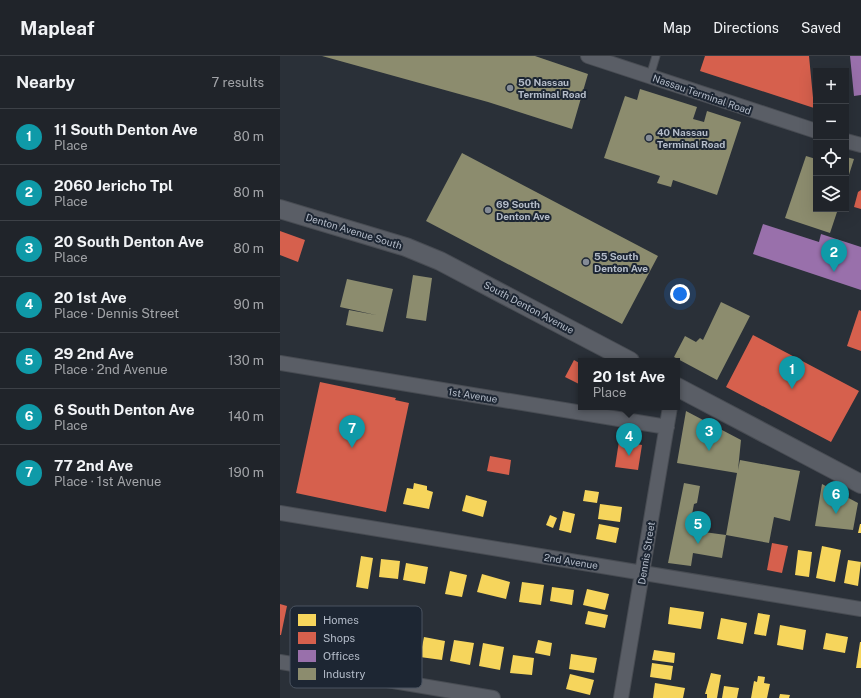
<!DOCTYPE html>
<html lang="en">
<head>
<meta charset="utf-8">
<style>
	body { margin:0; font-family:"Public Sans",sans-serif; background:#282c32; color:#f1f3f6 }
	.controls { position:absolute; right:12px; top:12px; display:grid; overflow:hidden; border-radius:0px; box-shadow:0 4px 16px #0002 }
	.controls button { width:36px; height:36px; display:grid; place-items:center; padding:0; border:0; border-bottom:1px solid #3d4147; background:#20242a; color:#f1f3f6; font:20px sans-serif }
	.you { position:absolute; left:400px; top:238px; width:14px; height:14px; margin:-10px; border:3px solid #fff; border-radius:50%; background:#1a73e8; box-shadow:0 0 0 6px #1a73e833 }
	.badge { display:grid; place-items:center; width:26px; height:26px; border-radius:50%; background:#848b96; color:#fff; font-size:13px; font-weight:700 }
	.pin { position:absolute; translate:-50% -33px; filter:drop-shadow(0 1px 2px #0008) }
	.pin::after { content:''; position:absolute; top:21px; width:14px; height:12px; background:inherit; clip-path:polygon(0 0,100% 0,50% 100%) }
	.popup { position:absolute; left:298px; top:302px; width:102px; height:52px; box-sizing:border-box; display:grid; place-content:center; border-radius:0px; background:#20242a; filter:drop-shadow(0 1px 3px #0005); font-size:13px; white-space:nowrap; color:#a2a4a8 }
	.popup b { font-size:15px; color:#f1f3f6 }
	.popup::after { content:''; position:absolute; left:50%; top:100%; margin-left:-8px; border:8px solid transparent; border-top-color:#20242a }
	.list { margin:0; padding:0; list-style:none }
	h2 { display:flex; justify-content:space-between; align-items:center; height:52px; margin:0; padding:0 16px; font-size:17px }
	h2 small { font-size:13px; font-weight:400; color:#a2a4a8 }
	.list li { display:grid; grid-template-columns:26px 1fr auto; gap:12px; align-items:center; box-sizing:border-box; height:56px; padding:0 16px; border-top:1px solid #3d4147 }
	.list b { display:block; font-size:15px; white-space:nowrap }
	.list p { margin:0; font-size:13px; white-space:nowrap; color:#a2a4a8 }
	.list em { font-size:13px; font-style:normal; color:#a2a4a8 }
	.icon { flex:none; width:22px; height:22px; fill:none; stroke:currentColor; stroke-width:2; stroke-linecap:round; stroke-linejoin:round }
	.map { position:relative; flex:none; width:581px; height:642px; overflow:hidden }
	header { display:flex; align-items:center; gap:24px; box-sizing:border-box; height:56px; padding:0 20px; background:#20242a; border-bottom:1px solid #3d4147 }
	header strong { font-size:19px }
	nav { display:flex; gap:22px; margin-inline-start:auto; font-size:14px }
	main { display:flex }
	aside { flex:1; background:#20242a }
	.map>svg:first-child { display:block }
	.homes { fill:#f6d55c }
	.shops { fill:#d6604d }
	.offices { fill:#9970ab }
	.industry { fill:#8c8c6e }
	.lines { fill:none; stroke-linecap:round; stroke-linejoin:round }
	.service-casing { stroke:#484c53; stroke-width:9 }
	.minor-casing { stroke:#484c53; stroke-width:16 }
	.tertiary-casing { stroke:#484c53; stroke-width:20 }
	.service { stroke:#5a5e66; stroke-width:7 }
	.minor { stroke:#5a5e66; stroke-width:14 }
	.tertiary { stroke:#5a5e66; stroke-width:18 }
	.poi-dot { fill:#848b96; stroke:#1d2633; stroke-width:1.5 }
	.labels { text-anchor:middle; stroke-width:4; stroke-linejoin:round; paint-order:stroke }
	.poi-label { font-size:10px; font-weight:bold; fill:#b4bcc9; stroke:#1d2633; text-anchor:start }
	.street-label { font-size:10px; fill:#b4bcc9; stroke:#1d2633 }
	.key { fill:#1d2633; stroke:#4a5360; stroke-width:1 }
	.key-label { font-size:11px; fill:#b4bcc9 }
</style>
</head>
<body>
<header>
<strong>Mapleaf</strong>
<nav><a>Map</a><a>Directions</a><a>Saved</a></nav>
</header>
<main>
<aside>
<h2>Nearby<small>7 results</small></h2>
<ul class="list">
<li><span class="badge" style="background:#0f9aa8">1</span><div><b>11 South Denton Ave</b><p>Place</p></div><em>80 m</em></li>
<li><span class="badge" style="background:#0f9aa8">2</span><div><b>2060 Jericho Tpl</b><p>Place</p></div><em>80 m</em></li>
<li><span class="badge" style="background:#0f9aa8">3</span><div><b>20 South Denton Ave</b><p>Place</p></div><em>80 m</em></li>
<li><span class="badge" style="background:#0f9aa8">4</span><div><b>20 1st Ave</b><p>Place · Dennis Street</p></div><em>90 m</em></li>
<li><span class="badge" style="background:#0f9aa8">5</span><div><b>29 2nd Ave</b><p>Place · 2nd Avenue</p></div><em>130 m</em></li>
<li><span class="badge" style="background:#0f9aa8">6</span><div><b>6 South Denton Ave</b><p>Place</p></div><em>140 m</em></li>
<li><span class="badge" style="background:#0f9aa8">7</span><div><b>77 2nd Ave</b><p>Place · 1st Avenue</p></div><em>190 m</em></li>
</ul>
</aside>
<div class="map">
<svg width="581" height="642" viewBox="0 0 581 642">
	<rect width="100%" height="100%" fill="#2a3038"/>
	<path class="homes" d="M134,427L147,430V434L153,436L149,453L123,448L127,432L133,433Z
		M305,434L319,436L317,447L303,445Z
		M186,439L207,445L203,461L182,455Z
		M320,448L342,451L340,466L318,463Z
		M283,455L295,458L291,477L279,474Z
		M270,459L277,462L273,472L266,469Z
		M319,468L339,472L336,487L316,483Z
		M580,468H581V477H578Z
		M542,490L561,494L555,526L536,522Z
		M518,494L532,496L529,521L515,519Z
		M81,500L93,502L88,533L76,531Z
		M101,503L120,505L118,523L99,521Z
		M568,504L581,506L578,530L564,527Z
		M126,507L148,511L145,528L123,524Z
		M170,515L187,519L182,541L165,538Z
		M202,518L230,526L226,543L197,536Z
		M242,526L264,529L261,549L239,546Z
		M272,531L294,534L292,549L270,545Z
		M307,533L329,538L325,554L303,549Z
		M390,551L424,556L421,573L388,568Z
		M308,555L328,559L325,572L305,568Z
		M478,557L490,559L486,580L474,578Z
		M72,559L84,561L77,590L66,588Z
		M441,562L467,567L463,588L437,583Z
		M500,569L526,574L523,594L497,589Z
		M115,575L136,579L133,599L112,595Z
		M85,576L106,579L104,594L83,591Z
		M546,577L568,581L565,597L543,593Z
		M144,581L165,585L162,604L140,601Z
		M174,584L194,587L190,609L170,605Z
		M258,584L272,587L270,600L255,597Z
		M580,586H581V612H576Z
		M203,587L224,591L220,614L199,610Z
		M374,594L395,597L394,607L372,604Z
		M291,598L317,602L314,617L289,613Z
		M233,599L254,602L252,619L230,617Z
		M372,607L393,610L391,624L370,621Z
		M431,617L441,619L437,642H427V638H425Z
		M290,618L314,624L310,639L286,633Z
		M478,620L485,621L484,627L490,628L487,642H471L474,625L477,626Z
		M375,627L405,632L403,642H373Z
		M444,630L459,632L457,642H442Z
		M500,638L510,639L509,642H499Z"/>
	<path class="shops" d="M425,0H529L534,52L420,15Z
		M581,134V153L574,151L578,136Z
		M0,175L25,184L18,206L0,199Z
		M579,254L581,255V295L567,290Z
		M473,279L579,335L551,386L446,331Z
		M294,304L301,308V329L285,321Z
		M40,326L116,342L115,344L129,347L106,456L16,437Z
		M339,385L362,389L358,414L335,411Z
		M210,400L231,404L229,419L207,415Z
		M492,487L508,490L502,517L487,514Z
		M0,548L7,550L1,579H0Z"/>
	<path class="offices" d="M570,0H581V39L574,40Z
		M483,168L539,186L541,178L581,191V234L473,198Z"/>
	<path class="industry" d="M42,0H255L308,18L292,73L208,46Z
		M360,33L417,51L413,63L424,66L427,55L461,66L437,139L393,124L391,131L377,127L380,120L324,102L345,40L357,44Z
		M182,97L378,200L342,268L146,165Z
		M526,100L536,103V153H558L550,177L505,162Z
		M566,101L574,103L566,128Z
		M133,219L152,222L146,265L126,262Z
		M67,223L113,233L103,276L66,269L69,254L96,259L60,251Z
		M441,246L470,260L437,324L394,301L405,280L416,286L420,282L423,284Z
		M406,355L461,384L458,414L460,404L520,415L510,465L494,461L489,487L446,479L457,417L397,407Z
		M404,427L420,430L417,447L414,448L409,474L446,479L442,502L413,497L411,510L388,507Z
		M542,428L578,447L573,474L535,470Z"/>
	<g class="lines">
		<defs>
			<path id="service" d="M370,20L376,0"/>
			<path id="minor" d="M308,0L536,75
				M566,85L581,89
				M0,307L387,371
				M0,457L581,553
				M0,606L213,642
				M341,642L390,351"/>
			<path id="tertiary" d="M0,153L126,191L160,205L350,305
				M397,331L581,428"/>
		</defs>
		<use href="#service" class="service-casing"/>
		<use href="#minor" class="minor-casing"/>
		<use href="#tertiary" class="tertiary-casing"/>
		<use href="#service" class="service"/>
		<use href="#minor" class="minor"/>
		<use href="#tertiary" class="tertiary"/>
	</g>
	<g class="poi-dot">
		<circle cx="230" cy="32" r="4"/>
		<circle cx="369" cy="82" r="4"/>
		<circle cx="208" cy="154" r="4"/>
		<circle cx="306" cy="206" r="4"/>
	</g>
	<g class="labels">
		<g class="poi-label">
			<text x="238" y="30">50 Nassau<tspan x="238" dy="12">Terminal Road</tspan></text>
			<text x="377" y="80">40 Nassau<tspan x="377" dy="12">Terminal Road</tspan></text>
			<text x="216" y="152">69 South<tspan x="216" dy="12">Denton Ave</tspan></text>
			<text x="314" y="204">55 South<tspan x="314" dy="12">Denton Ave</tspan></text>
		</g>
		<g class="street-label">
			<text transform="translate(422 38) rotate(19)" y="4">Nassau Terminal Road</text>
			<text transform="translate(74 175) rotate(17)" y="4">Denton Avenue South</text>
			<text transform="translate(249 251) rotate(28)" y="4">South Denton Avenue</text>
			<text transform="translate(193 339) rotate(9)" y="4">1st Avenue</text>
			<text transform="translate(366 497) rotate(-81)" y="4">Dennis Street</text>
			<text transform="translate(291 505) rotate(9)" y="4">2nd Avenue</text>
		</g>
	</g>
	<rect x="10" y="550" width="132" height="82" rx="6" class="key"/>
	<rect x="18" y="558" width="18" height="12" fill="#f6d55c"/>
	<rect x="18" y="576" width="18" height="12" fill="#d6604d"/>
	<rect x="18" y="594" width="18" height="12" fill="#9970ab"/>
	<rect x="18" y="612" width="18" height="12" fill="#8c8c6e"/>
	<g class="key-label">
		<text x="43" y="568">Homes</text>
		<text x="43" y="586">Shops</text>
		<text x="43" y="604">Offices</text>
		<text x="43" y="622">Industry</text>
	</g>
</svg>
<div class="controls">
<button>+</button>
<button>−</button>
<button><svg class="icon" aria-label="locate" viewBox="0 0 24 24"><circle cx="12" cy="12" r="6"/><path d="M12 2v4M12 18v4M2 12h4M18 12h4"/></svg></button>
<button><svg class="icon" aria-label="layers" viewBox="0 0 24 24"><path d="M12 4l9 5-9 5-9-5zM3 14l9 5 9-5"/></svg></button>
</div>
<div class="you"></div>
<div class="pin badge" style="left:512px;top:333px;background:#0f9aa8">1</div>
<div class="pin badge" style="left:554px;top:216px;background:#0f9aa8">2</div>
<div class="pin badge" style="left:429px;top:395px;background:#0f9aa8">3</div>
<div class="pin badge" style="left:349px;top:400px;background:#0f9aa8">4</div>
<div class="popup"><b>20 1st Ave</b>Place</div>
<div class="pin badge" style="left:418px;top:488px;background:#0f9aa8">5</div>
<div class="pin badge" style="left:556px;top:458px;background:#0f9aa8">6</div>
<div class="pin badge" style="left:72px;top:392px;background:#0f9aa8">7</div>
</div>
</main>
</body>
</html>
